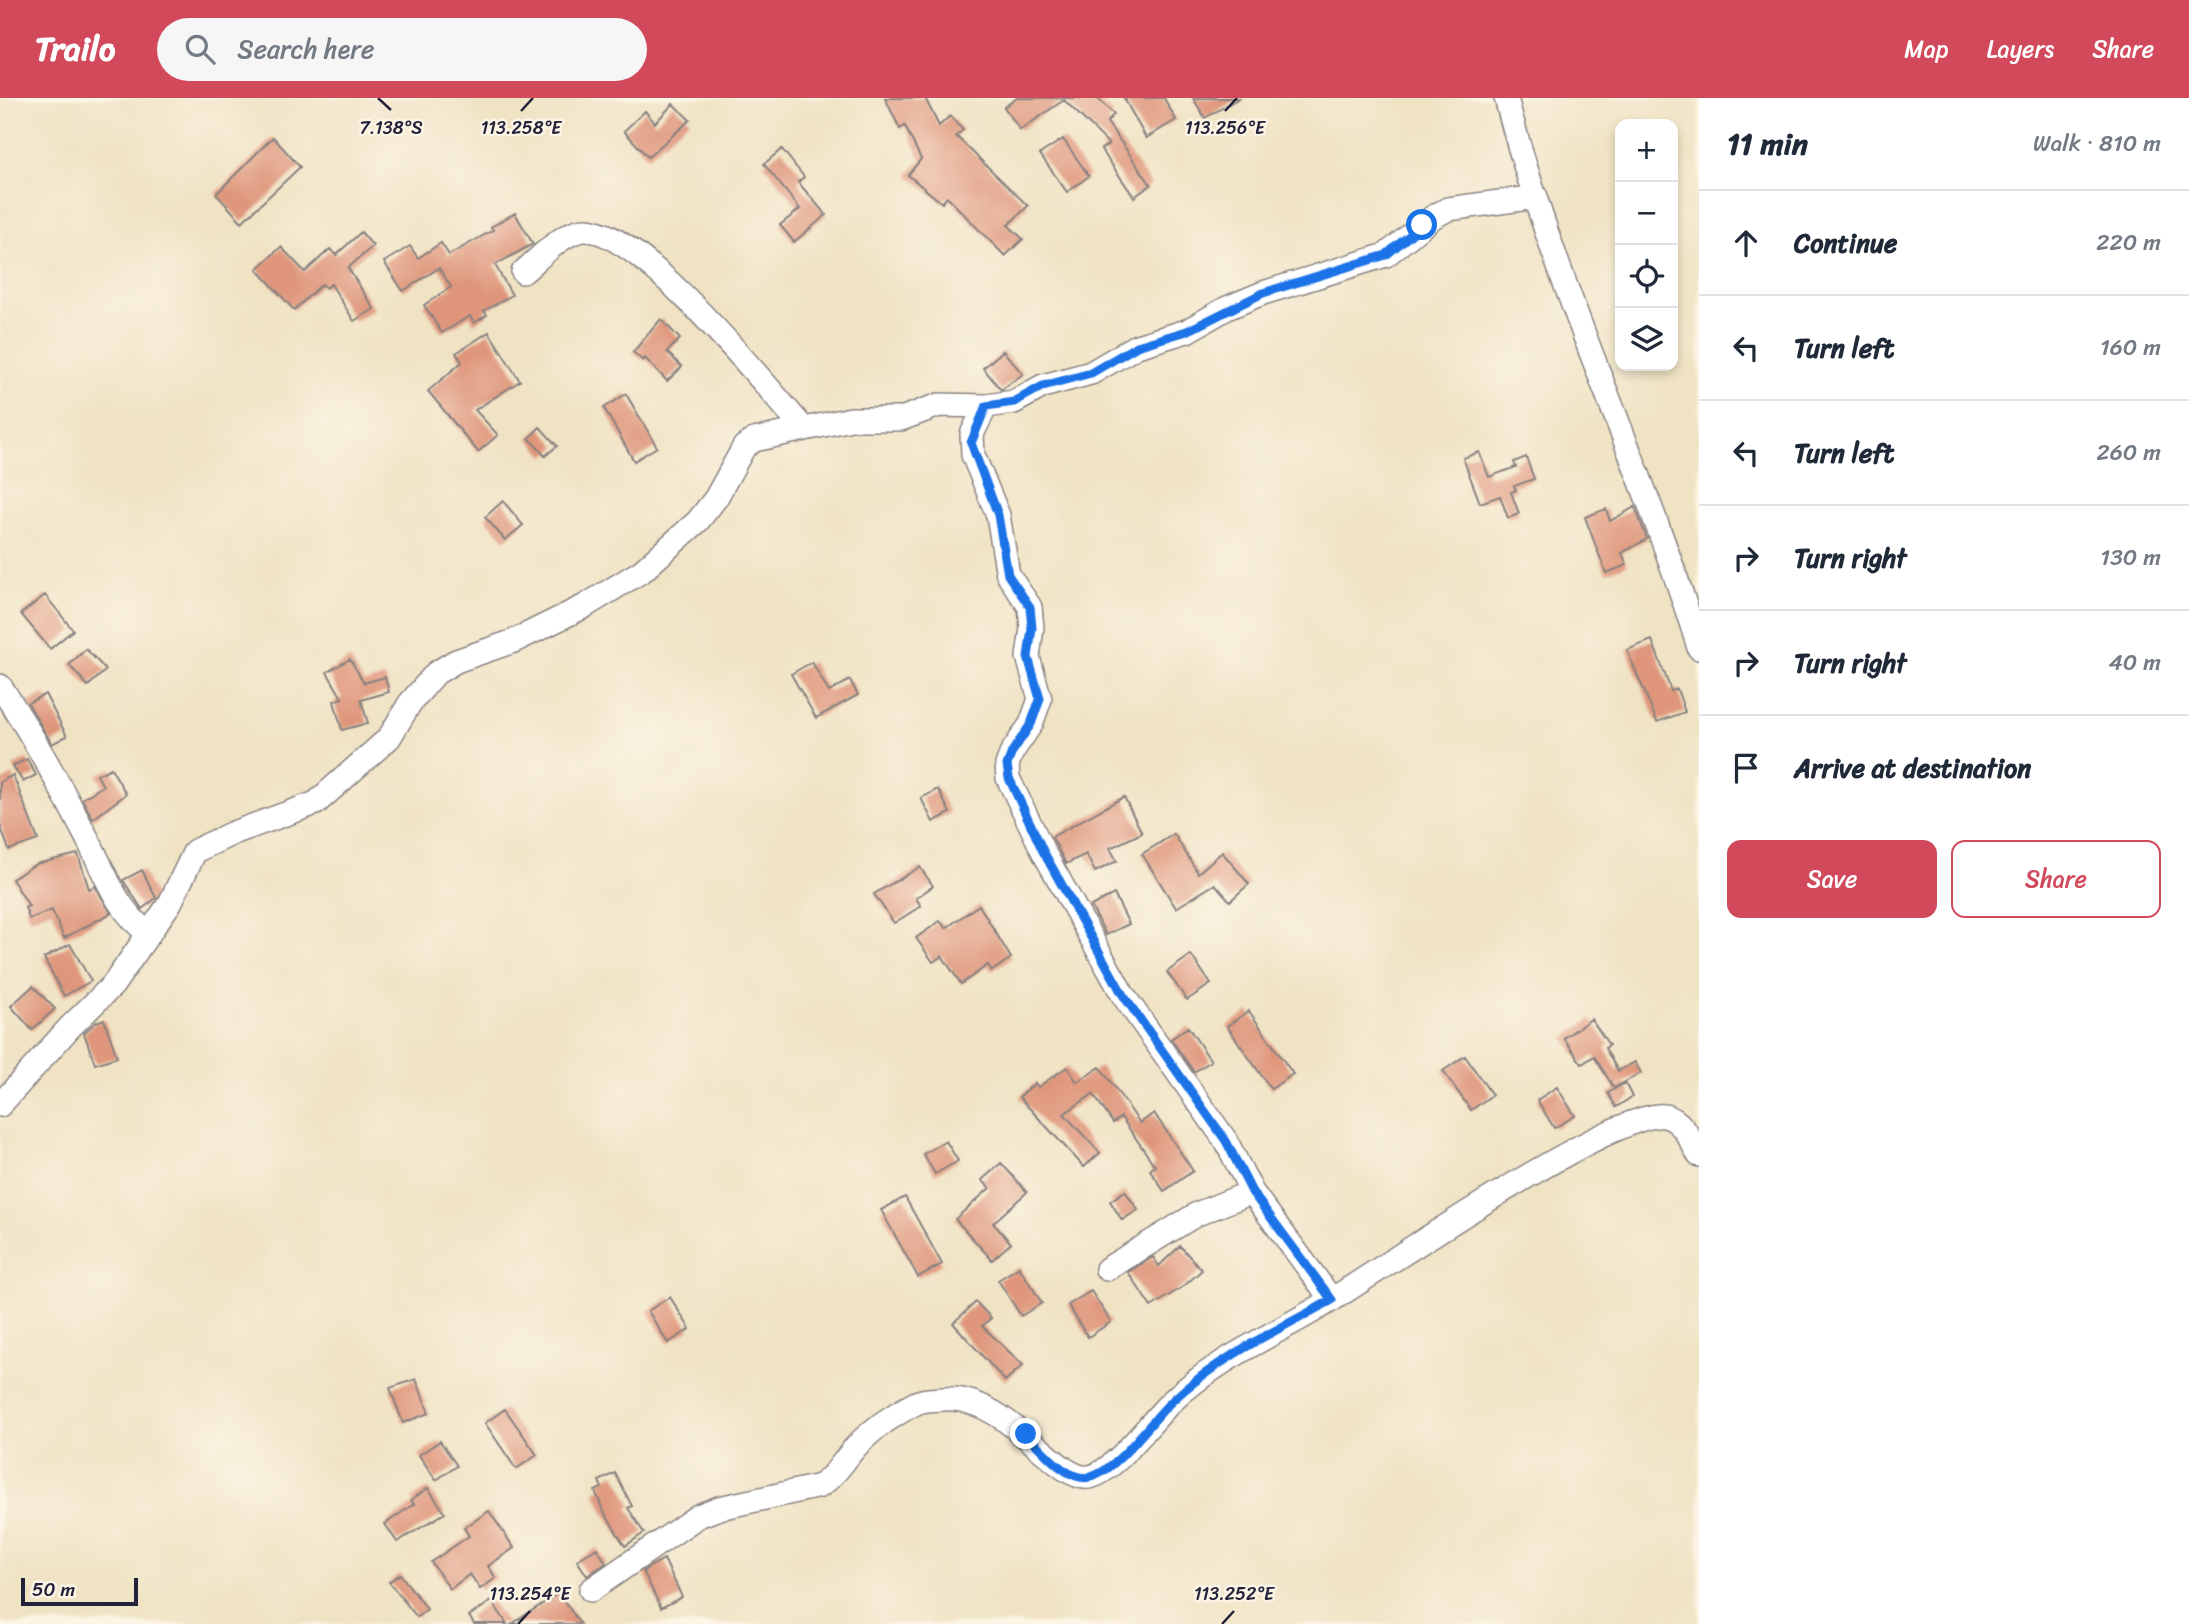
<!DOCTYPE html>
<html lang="en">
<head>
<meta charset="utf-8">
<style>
	body { margin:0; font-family:Sriracha,sans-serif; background:#f6f6f7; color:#1f2937 }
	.controls { position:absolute; right:21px; top:21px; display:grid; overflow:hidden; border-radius:14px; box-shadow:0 4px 10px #0003 }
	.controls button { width:63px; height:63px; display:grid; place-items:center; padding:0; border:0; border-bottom:2px solid #e0e1e3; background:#fff; color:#1f2937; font:35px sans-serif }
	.scale { position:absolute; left:21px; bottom:18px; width:117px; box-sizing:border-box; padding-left:7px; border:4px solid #22223b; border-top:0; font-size:19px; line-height:24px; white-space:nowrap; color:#22223b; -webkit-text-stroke:5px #fcf5e5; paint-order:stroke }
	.stop { position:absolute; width:21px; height:21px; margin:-16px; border:5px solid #1a73e8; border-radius:50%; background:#fff }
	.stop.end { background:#1a73e8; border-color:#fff; box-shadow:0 2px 7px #0008 }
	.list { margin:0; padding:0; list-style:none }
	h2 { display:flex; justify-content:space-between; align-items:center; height:91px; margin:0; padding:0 28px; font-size:30px }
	h2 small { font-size:23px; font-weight:400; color:#747a83 }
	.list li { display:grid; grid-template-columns:46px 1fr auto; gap:21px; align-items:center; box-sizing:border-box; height:105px; padding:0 28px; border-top:2px solid #e0e1e3 }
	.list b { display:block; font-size:26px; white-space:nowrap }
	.list em { font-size:23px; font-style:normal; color:#747a83 }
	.actions { display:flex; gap:14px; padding:21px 28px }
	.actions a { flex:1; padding:16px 0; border:2px solid #d1495b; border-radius:14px; text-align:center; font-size:24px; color:#d1495b }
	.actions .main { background:#d1495b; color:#fff }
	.icon { flex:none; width:38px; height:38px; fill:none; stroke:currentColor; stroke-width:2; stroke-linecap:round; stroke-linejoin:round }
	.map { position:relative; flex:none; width:1699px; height:1526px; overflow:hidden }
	header { display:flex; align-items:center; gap:42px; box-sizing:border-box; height:98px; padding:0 35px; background:#d1495b; color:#fff }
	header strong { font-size:33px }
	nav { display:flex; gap:38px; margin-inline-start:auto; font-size:24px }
	.search { width:490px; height:63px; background:#f6f6f7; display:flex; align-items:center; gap:18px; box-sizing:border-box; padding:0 24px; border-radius:38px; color:#747a83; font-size:26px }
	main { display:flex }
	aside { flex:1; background:#fff }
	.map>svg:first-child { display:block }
	.building { fill:#df967b }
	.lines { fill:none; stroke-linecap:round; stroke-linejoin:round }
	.minor-casing { stroke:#898280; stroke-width:26 }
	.minor { stroke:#fff; stroke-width:23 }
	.route { stroke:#1a73e8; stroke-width:9 }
	.ticks { fill:none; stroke:#22223b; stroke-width:2.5 }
	.ticks-label { font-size:18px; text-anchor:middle; fill:#22223b; stroke:#fcf5e5; stroke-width:5; stroke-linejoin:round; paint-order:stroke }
</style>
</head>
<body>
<header>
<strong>Trailo</strong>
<div class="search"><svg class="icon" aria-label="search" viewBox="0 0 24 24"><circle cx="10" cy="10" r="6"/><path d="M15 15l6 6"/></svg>Search here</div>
<nav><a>Map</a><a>Layers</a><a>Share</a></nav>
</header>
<main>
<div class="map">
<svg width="1699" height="1526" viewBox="0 0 1699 1526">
	<rect width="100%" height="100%" fill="#fcf5e5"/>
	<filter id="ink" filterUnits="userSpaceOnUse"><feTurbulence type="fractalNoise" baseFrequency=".0143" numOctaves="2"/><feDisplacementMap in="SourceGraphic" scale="14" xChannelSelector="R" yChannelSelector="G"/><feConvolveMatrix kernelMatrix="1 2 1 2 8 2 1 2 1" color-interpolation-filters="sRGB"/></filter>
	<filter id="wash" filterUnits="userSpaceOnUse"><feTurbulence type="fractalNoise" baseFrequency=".00686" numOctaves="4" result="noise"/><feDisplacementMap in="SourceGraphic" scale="28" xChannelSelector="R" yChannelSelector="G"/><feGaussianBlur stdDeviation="1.57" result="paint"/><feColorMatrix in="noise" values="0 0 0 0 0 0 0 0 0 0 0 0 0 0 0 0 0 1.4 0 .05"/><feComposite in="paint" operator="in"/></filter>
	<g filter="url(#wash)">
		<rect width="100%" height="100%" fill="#f0e3c4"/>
		<g id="blocks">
			<path class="building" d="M885,0H925L939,28L950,18L963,32L956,38L1028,108L1008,127L1023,141L1005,158L947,99L942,105L908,77L921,61L905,28L900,31Z
				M1017,0H1097L1114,16L1107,24L1151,87L1134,99L1101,51L1109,46L1064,2L1020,32L1004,9Z
				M1124,0H1164L1176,22L1146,40Z
				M1193,0H1239L1205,20Z
				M673,6L690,22L648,59L624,33L645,13L655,25Z
				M273,39L300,69L242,124L216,96Z
				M1063,41L1089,78L1067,94L1040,56Z
				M782,51L804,79L798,84L826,117L794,144L780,127L800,111L764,66Z
				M515,115L533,146L495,167L512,197L484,213L487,217L474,225L470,218L442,235L424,207L451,189L439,170L403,193L384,164L410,148L418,160L441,145L449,157L493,132L491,129Z
				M361,134L373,148L348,170L374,211L354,223L331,186L326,190L322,186L294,212L257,171L281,149L305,174L330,151L336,157Z
				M661,221L680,241L667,254L682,269L667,283L645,260L643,263L633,254Z
				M489,234L520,283L475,312L498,337L478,354L428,293L462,264L456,255Z
				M1003,253L1023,276L1001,292L983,270Z
				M626,296L657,349L634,363L604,310Z
				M540,329L557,348L545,358L529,340Z
				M1479,354L1489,379L1516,369L1514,364L1526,359L1534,381L1514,388L1516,392L1511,394L1519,416L1508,420L1500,398L1480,405L1463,360Z
				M503,403L523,427L505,442L485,419Z
				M1635,409L1647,441L1622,455L1627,467L1606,475L1585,419L1606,411L1610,423Z
				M45,497L73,532L50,551L21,516Z
				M1652,542L1671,593L1677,591L1685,614L1657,624L1627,552Z
				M86,551L106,572L88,588L69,567Z
				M350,561L364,585L385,579L389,594L361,602L368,625L342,632L334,603L342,600L327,574Z
				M812,564L829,594L850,582L858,597L816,620L791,576Z
				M45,596L67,638L52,646L28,605Z
				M27,661L36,677L23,684L13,668Z
				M111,670L126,696L93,721L82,701L103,688L97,677Z
				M13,677L38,742L9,752L0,727V684Z
				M938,691L950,715L933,724L921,700Z
				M1124,699L1142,735L1110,750L1117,763L1095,774L1086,756L1066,766L1052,739Z
				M1174,736L1198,775L1222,754L1249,786L1230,803L1215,786L1176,810L1142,756Z
				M78,756L89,791L95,788L111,815L64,840L52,812L29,821L25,809L29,808L12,781L36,766Z
				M920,769L933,788L916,800L921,808L894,825L874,796Z
				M142,772L156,800L142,811L123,782Z
				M1114,796L1129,826L1106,837L1091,808Z
				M979,807L1011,860L992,873L988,867L961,886L942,858L933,864L916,840L940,823L946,830Z
				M70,846L91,883L64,898L44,860Z
				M1191,857L1211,886L1187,902L1167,874Z
				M33,888L55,911L32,932L11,908Z
				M1249,913L1293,976L1271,991L1227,928Z
				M104,921L117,959L95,966L84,935L96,924Z
				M1591,921L1609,947L1605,950L1618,973L1635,964L1641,975L1614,990L1594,958L1582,966L1564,940Z
				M1188,929L1211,963L1194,974L1171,941Z
				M1465,958L1492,997L1471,1012L1443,973Z
				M1067,969L1077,984L1100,969L1140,1025L1154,1015L1193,1073L1164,1093L1150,1072L1155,1068L1121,1019L1113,1025L1093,996L1064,1016L1100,1055L1084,1069L1019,999L1035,985L1038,989Z
				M1625,985L1632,999L1616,1009L1608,995Z
				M1557,989L1575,1018L1554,1030L1537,1002Z
				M946,1043L958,1063L935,1076L923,1056Z
				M1001,1065L1027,1094L993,1125L1011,1145L992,1162L955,1121L990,1090L982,1082Z
				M1125,1093L1138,1112L1122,1122L1110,1103Z
				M905,1099L942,1166L918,1179L881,1112Z
				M1180,1148L1202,1172L1184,1188L1151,1209L1128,1174L1153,1159L1159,1168Z
				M1019,1169L1042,1205L1021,1218L998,1182Z
				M1091,1193L1111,1224L1088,1239L1068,1207Z
				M670,1199L690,1231L668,1245L648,1213Z
				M976,1204L991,1220L982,1228L1023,1267L1005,1283L953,1225Z
				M416,1281L429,1315L403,1325L390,1290Z
				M505,1311L537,1357L516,1371L485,1325Z
				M440,1343L457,1368L436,1382L419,1357Z
				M615,1375L632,1408L628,1410L644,1435L625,1448L603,1412L595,1393L602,1390L599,1383Z
				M428,1390L445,1415L397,1444L385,1426L414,1406L411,1402Z
				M489,1413L514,1450L488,1468L496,1480L480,1491L470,1476L450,1491L431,1464L469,1438L464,1430Z
				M597,1450L606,1465L587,1478L577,1462Z
				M664,1461L682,1499L661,1510L643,1473Z
				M400,1476L427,1511L417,1519L389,1484Z
				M559,1495L580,1526H512Z
				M492,1503L507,1526H474L469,1518Z"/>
		</g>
	</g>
	<g filter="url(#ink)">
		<use href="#blocks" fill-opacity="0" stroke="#898280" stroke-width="2"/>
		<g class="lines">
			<defs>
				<path id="minor" d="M1506,0C1554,188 1642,364 1699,550
					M523,174C539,161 562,134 584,132C637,128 767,289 803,330
					M986,308L972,336L973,357L998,417L1008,477L1030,509L1032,530L1028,559L1040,601L1031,626L1012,654L1007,667L1008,680L1043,753L1123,897L1226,1043L1252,1094
					M0,588C32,635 60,688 86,738C106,776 114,809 149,836
					M0,1007L69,930L113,887L170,805L195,753L233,735L316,705L389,640L410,605L436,575L456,563L514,543L585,508L642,473L698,423L716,400L744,349L754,342L851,321H901L939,307L986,308L1014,304L1043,288L1091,275L1137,248L1187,233L1227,210L1263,195L1386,157L1433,119L1448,111L1536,99
					M1107,1171L1197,1116L1252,1094L1332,1202
					M591,1492L698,1418L719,1410L820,1388C834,1378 842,1366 852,1353C869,1333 893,1317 916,1305C924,1301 934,1302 943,1301C1008,1296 1055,1384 1089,1379C1114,1375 1152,1322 1171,1304C1218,1259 1279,1235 1333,1201C1386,1168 1617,1010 1665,1018C1683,1022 1691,1043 1699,1057"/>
			</defs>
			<use href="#minor" class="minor-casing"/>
			<use href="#minor" class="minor"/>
		</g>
	</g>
	<g class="lines" filter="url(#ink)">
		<path class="route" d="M1026,1336C1042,1351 1067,1385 1091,1379C1118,1372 1152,1321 1173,1302C1219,1259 1277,1232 1332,1202L1252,1094L1226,1043L1123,897L1043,753L1009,680L1007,667L1012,654L1031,626L1040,601L1028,559L1032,530L1030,509L1008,477L998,417L971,345L986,308L1014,304L1043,288L1091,275L1137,248L1187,233L1263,195L1386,157L1422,127"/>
	</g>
	<path class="ticks" d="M378,0L391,12M521,13L533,0M1225,13L1237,0M518,1526L530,1513M1222,1526L1234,1513"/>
	<g class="ticks-label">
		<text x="391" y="36">7.138°S</text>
		<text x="521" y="36">113.258°E</text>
		<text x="1225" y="36">113.256°E</text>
		<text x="530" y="1502">113.254°E</text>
		<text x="1234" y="1502">113.252°E</text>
	</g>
</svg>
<div class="controls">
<button>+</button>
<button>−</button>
<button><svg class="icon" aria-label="locate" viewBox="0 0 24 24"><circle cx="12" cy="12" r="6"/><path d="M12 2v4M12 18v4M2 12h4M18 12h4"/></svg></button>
<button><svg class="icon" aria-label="layers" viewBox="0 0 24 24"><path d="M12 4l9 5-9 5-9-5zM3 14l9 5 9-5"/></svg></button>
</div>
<div class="scale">50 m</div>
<div class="stop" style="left:1422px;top:127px"></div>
<div class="stop end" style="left:1026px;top:1336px"></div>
</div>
<aside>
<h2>11 min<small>Walk · 810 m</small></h2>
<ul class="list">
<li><svg class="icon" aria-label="ahead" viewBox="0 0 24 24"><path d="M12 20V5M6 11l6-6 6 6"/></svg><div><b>Continue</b></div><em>220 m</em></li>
<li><svg class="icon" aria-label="left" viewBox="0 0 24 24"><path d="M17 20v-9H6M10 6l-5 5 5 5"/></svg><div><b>Turn left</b></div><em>160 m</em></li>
<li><svg class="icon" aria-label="left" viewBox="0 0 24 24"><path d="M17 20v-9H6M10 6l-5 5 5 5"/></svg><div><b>Turn left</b></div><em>260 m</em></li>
<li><svg class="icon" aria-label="right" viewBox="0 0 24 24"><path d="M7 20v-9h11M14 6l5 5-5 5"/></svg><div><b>Turn right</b></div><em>130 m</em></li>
<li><svg class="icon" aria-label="right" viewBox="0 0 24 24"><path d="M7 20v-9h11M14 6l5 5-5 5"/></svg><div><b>Turn right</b></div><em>40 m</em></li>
<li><svg class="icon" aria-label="arrive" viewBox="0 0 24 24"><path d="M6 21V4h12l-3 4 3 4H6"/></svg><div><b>Arrive at destination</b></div></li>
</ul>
<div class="actions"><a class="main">Save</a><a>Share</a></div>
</aside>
</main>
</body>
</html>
